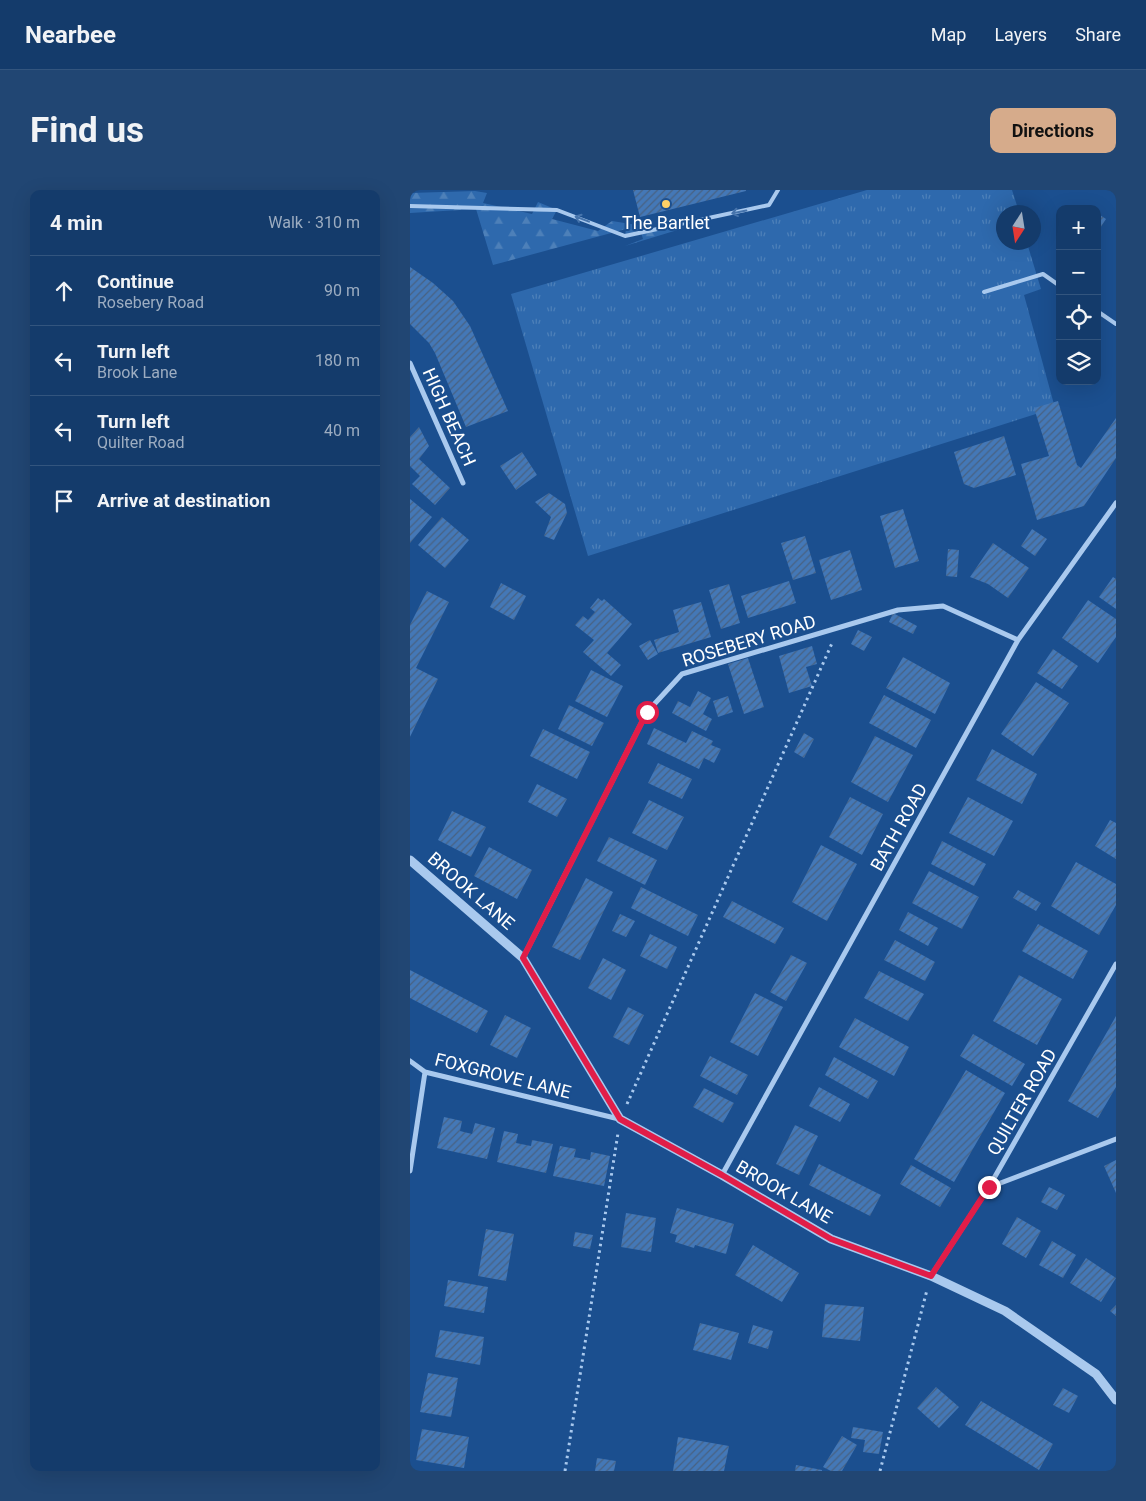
<!DOCTYPE html>
<html lang="en">
<head>
<meta charset="utf-8">
<style>
	body { margin:0; font-family:Roboto,sans-serif; background:#214673; color:#f1f3f6 }
	.controls { position:absolute; right:15px; top:15px; display:grid; overflow:hidden; border-radius:10px; box-shadow:0 5px 20px #0002 }
	.controls button { width:45px; height:45px; display:grid; place-items:center; padding:0; border:0; border-bottom:1px solid #33557e; background:#143b6b; color:#f1f3f6; font:25px sans-serif }
	.compass { position:absolute; left:586px; top:15px; width:45px; height:45px; border-radius:50%; background:#143b6b; box-shadow:0 5px 20px #0002; rotate:192deg }
	.stop { position:absolute; width:15px; height:15px; margin:-11px; border:4px solid #e11d48; border-radius:50%; background:#fff }
	.stop.end { background:#e11d48; border-color:#fff; box-shadow:0 1px 5px #0008 }
	.list { margin:0; padding:0; list-style:none }
	h2 { display:flex; justify-content:space-between; align-items:center; height:65px; margin:0; padding:0 20px; font-size:21px }
	h2 small { font-size:16px; font-weight:400; color:#9dadc1 }
	.list li { display:grid; grid-template-columns:32px 1fr auto; gap:15px; align-items:center; box-sizing:border-box; height:70px; padding:0 20px; border-top:1px solid #33557e }
	.list b { display:block; font-size:19px; white-space:nowrap }
	.list p { margin:0; font-size:16px; white-space:nowrap; color:#9dadc1 }
	.list em { font-size:16px; font-style:normal; color:#9dadc1 }
	.icon { flex:none; width:28px; height:28px; fill:none; stroke:currentColor; stroke-width:2; stroke-linecap:round; stroke-linejoin:round }
	.map { position:relative; flex:none; width:706px; height:1281px; overflow:hidden; border-radius:10px }
	header { display:flex; align-items:center; gap:30px; box-sizing:border-box; height:70px; padding:0 25px; background:#143b6b; border-bottom:1px solid #33557e }
	header strong { font-size:24px }
	nav { display:flex; gap:28px; margin-inline-start:auto; font-size:18px }
	.intro { display:flex; align-items:center; justify-content:space-between; box-sizing:border-box; height:120px; padding:0 30px }
	h1 { margin:0; font-size:35px }
	.button { padding:12px 22px; border-radius:10px; background:#d6ab8b; color:#111; font-size:18px; font-weight:700 }
	main { display:flex; gap:30px; padding:0 30px }
	aside { flex:1; background:#143b6b; border-radius:10px; box-shadow:0 5px 20px #0002 }
	.map>svg:first-child { display:block }
	.forest { fill:url(#forest-firs) }
	.park { fill:url(#park-tufts) }
	.building { fill:url(#building-hatch) }
	.lines { fill:none; stroke-linecap:round; stroke-linejoin:round }
	.path { stroke:#a9c9ee; stroke-width:3; stroke-dasharray:2.5 4; stroke-linecap:butt }
	.service { stroke:#a9c9ee; stroke-width:4 }
	.minor { stroke:#a9c9ee; stroke-width:5 }
	.tertiary { stroke:#a9c9ee; stroke-width:9 }
	.oneway { stroke:#4674ac }
	.route { stroke:#e11d48; stroke-width:6 }
	.poi-dot { fill:#ffd166; stroke:#1b4f8f; stroke-width:2 }
	.labels { text-anchor:middle; stroke-width:4; stroke-linejoin:round; paint-order:stroke }
	.poi-label { font-size:18px; fill:#fff; stroke:#1b4f8f }
	.street-label { font-size:18px; fill:#fff; stroke:#1b4f8f }
</style>
</head>
<body>
<header>
<strong>Nearbee</strong>
<nav><a>Map</a><a>Layers</a><a>Share</a></nav>
</header>
<div class="intro"><h1>Find us</h1><a class="button">Directions</a></div>
<main>
<aside>
<h2>4 min<small>Walk · 310 m</small></h2>
<ul class="list">
<li><svg class="icon" aria-label="ahead" viewBox="0 0 24 24"><path d="M12 20V5M6 11l6-6 6 6"/></svg><div><b>Continue</b><p>Rosebery Road</p></div><em>90 m</em></li>
<li><svg class="icon" aria-label="left" viewBox="0 0 24 24"><path d="M17 20v-9H6M10 6l-5 5 5 5"/></svg><div><b>Turn left</b><p>Brook Lane</p></div><em>180 m</em></li>
<li><svg class="icon" aria-label="left" viewBox="0 0 24 24"><path d="M17 20v-9H6M10 6l-5 5 5 5"/></svg><div><b>Turn left</b><p>Quilter Road</p></div><em>40 m</em></li>
<li><svg class="icon" aria-label="arrive" viewBox="0 0 24 24"><path d="M6 21V4h12l-3 4 3 4H6"/></svg><div><b>Arrive at destination</b></div></li>
</ul>
</aside>
<div class="map">
<svg width="706" height="1281" viewBox="0 0 706 1281">
	<defs>
		<pattern id="forest-firs" width="22" height="20" patternUnits="userSpaceOnUse" patternTransform="scale(1.25)"><rect width="22" height="20" fill="#2e69ad"/><path d="M5 1l3.5 6h-7zM16 11l3.5 6h-7z" fill="#4d80b9"/></pattern>
		<pattern id="park-tufts" width="24" height="20" patternUnits="userSpaceOnUse" patternTransform="scale(1.25)"><rect width="24" height="20" fill="#2e69ad"/><path d="M3 7l-1-3M5 7V3M7 7l1-3M15 17l-1-3M17 17v-4M19 17l1-3" fill="none" stroke="#4d80b9"/></pattern>
		<pattern id="building-hatch" width="6" height="6" patternUnits="userSpaceOnUse" patternTransform="scale(1.25)"><rect width="6" height="6" fill="#4478b7"/><path d="M-1 1l2-2M0 6l6-6M5 7l2-2" fill="none" stroke="#486282"/></pattern>
	</defs>
	<rect width="100%" height="100%" fill="#1b4f8f"/>
	<path class="forest" d="M65,1L77,3L73,13L122,24L128,12L147,20L142,29L188,41L202,31L245,38L267,35L274,38L215,56L233,49L230,39L215,46L216,39L83,75L66,19L0,23V3Z"/>
	<path class="park" d="M457,0H602L609,22H594V52L617,53L631,99L614,105L645,218L178,366L101,104Z"/>
	<path class="building" d="M223,0H336V1L230,27Z
		M687,23L696,29L687,43Z
		M0,77L23,93L43,111L60,136L98,221L56,237L25,163L19,153L0,134Z
		M648,211L667,275L671,278L706,228V268L674,316L627,330L611,274L639,266L624,218Z
		M9,237L19,256L9,269L40,298L25,315L2,294L10,286L0,276V247Z
		M594,246L606,285L564,298L554,294L544,262Z
		M112,262L127,285L106,300L90,276Z
		M139,303L155,314L157,323L144,350L134,346L141,327L125,312Z
		M0,309L22,327L0,353Z
		M493,319L509,371L485,378L470,326Z
		M32,327L59,350L35,378L8,355Z
		M622,339L637,349L625,366L611,356Z
		M395,346L406,383L383,390L371,353Z
		M583,353L619,378L598,408L578,394L560,387Z
		M538,359L549,360L547,387L536,386Z
		M440,360L452,400L421,410L409,370Z
		M703,387L706,389V419L689,407Z
		M379,391L386,413L338,428L331,406Z
		M91,393L116,406L104,430L80,417Z
		M319,394L330,433L311,439L299,400Z
		M17,401L39,412L6,478L28,489L0,547V435Z
		M188,408L192,411L194,409L222,434L197,463L211,475L201,486L173,462L184,450L165,435L173,426L178,430L185,422L180,418Z
		M678,410L706,429V447L688,473L652,448Z
		M291,412L301,447L248,463L244,450L269,442L263,420Z
		M483,423L507,436L503,444L479,432Z
		M448,440L462,447L454,461L441,454Z
		M240,450L248,464L238,470L229,456Z
		M402,456L407,474L396,477L402,496L379,503L369,466Z
		M643,459L668,476L652,499L627,483Z
		M493,467L540,493L525,524L476,498Z
		M338,468L354,517L334,524L318,474Z
		M181,480L213,496L197,527L165,511Z
		M626,492L659,513L623,566L591,544Z
		M288,501L301,508L293,524L302,529L296,541L262,523L268,511L280,517Z
		M474,505L521,530L506,558L459,533Z
		M318,506L323,522L308,527L303,511Z
		M159,515L194,533L182,556L148,539Z
		M244,538L276,553L282,541L303,551L301,555L311,559L304,573L294,568L289,579L237,554Z
		M133,539L180,562L167,589L120,566Z
		M394,543L404,549L394,568L384,562Z
		M465,546L503,565L478,612L441,592Z
		M582,559L627,584L612,614L566,590Z
		M248,573L282,589L272,609L238,593Z
		M127,594L157,609L147,627L118,612Z
		M440,607L473,624L452,665L419,647Z
		M558,607L603,631L584,666L539,643Z
		M239,610L274,627L257,660L222,643Z
		M42,621L76,637L61,667L28,650Z
		M700,630L706,633V669L685,656Z
		M199,647L247,670L235,695L187,671Z
		M532,651L576,674L564,696L521,674Z
		M411,655L447,674L417,731L382,712Z
		M79,657L122,680L107,709L64,686Z
		M666,672L706,694V715L689,745L641,716Z
		M519,681L569,707L552,739L502,713Z
		M176,688L203,702L170,770L142,757Z
		M231,697L288,725L278,746L221,718Z
		M608,700L631,713L626,721L603,708Z
		M322,711L374,738L365,754L313,727Z
		M498,722L528,738L518,756L489,740Z
		M210,724L225,731L216,747L202,741Z
		M628,734L678,761L663,789L612,761Z
		M240,744L267,757L257,779L230,766Z
		M485,750L525,772L515,791L474,770Z
		M381,765L397,773L376,811L360,802Z
		M193,768L216,780L201,810L178,798Z
		M0,780L78,821L67,843L0,808Z
		M469,781L514,804L498,831L454,808Z
		M609,785L652,809L627,855L583,831Z
		M345,803L373,817L348,866L320,852Z
		M218,817L234,825L219,855L203,847Z
		M95,825L121,838L107,868L80,855Z
		M706,826V897L688,928L658,911Z
		M445,828L499,857L484,886L429,857Z
		M563,844L615,874L602,896L550,866Z
		M300,866L338,885L327,905L290,886Z
		M424,867L468,891L458,909L415,885Z
		M556,880L595,903L544,992L504,969Z
		M409,897L440,914L430,932L399,916Z
		M294,898L324,913L313,933L283,917Z
		M34,927L52,931L50,941L62,944L65,933L85,938L77,969L27,958Z
		M385,935L408,946L389,985L366,974Z
		M94,941L108,944L106,953L121,956L122,950L143,954L136,983L87,972Z
		M150,956L166,959L164,967L180,970L181,962L200,966L194,996L143,986Z
		M706,970V1003L694,976Z
		M409,974L471,1005L460,1026L399,995Z
		M501,975L541,998L530,1017L490,994Z
		M639,997L655,1005L647,1020L631,1012Z
		M267,1018L324,1034L316,1064L285,1055L284,1058L265,1052L267,1045L260,1043Z
		M216,1023L246,1028L241,1062L211,1057Z
		M607,1027L631,1041L616,1068L592,1054Z
		M76,1039L104,1044L96,1091L68,1086Z
		M165,1042L183,1045L180,1059L163,1056Z
		M642,1051L666,1065L653,1088L629,1075Z
		M343,1055L389,1083L372,1112L325,1085Z
		M676,1068L706,1088L691,1112L660,1093Z
		M38,1090L78,1097L74,1123L34,1116Z
		M415,1114L454,1117L450,1151L412,1147Z
		M706,1115V1126L700,1121Z
		M290,1133L329,1143L321,1170L283,1160Z
		M343,1135L363,1141L358,1159L338,1153Z
		M30,1140L74,1147L70,1175L25,1167Z
		M18,1183L48,1188L41,1227L10,1222Z
		M526,1197L549,1217L529,1238L507,1218Z
		M653,1198L668,1206L659,1223L643,1215Z
		M571,1211L643,1254L629,1280L555,1235Z
		M443,1237L473,1242L469,1264L453,1262L455,1250L441,1248Z
		M12,1239L59,1247L54,1278L6,1270Z
		M432,1246L447,1255L432,1281H421L413,1277Z
		M268,1247L319,1256L314,1281H263Z
		M187,1268L206,1271L204,1281H185Z
		M386,1275L412,1280V1281H385Z"/>
	<g class="lines">
		<path class="path" d="M217,914L423,451
			M155,1281L208,943
			M470,1281L517,1100"/>
		<path class="service" d="M0,16L147,20L215,46L359,15L368,0
			M574,102L633,84L650,96
			M687,121L706,134"/>
		<path class="minor" d="M0,173L53,293
			M113,768L237,522L272,484L488,420L533,416L608,450
			M0,871L15,882L209,929
			M0,981L15,882
			M312,985L608,450L706,313
			M580,997L706,949
			M521,1086L579,997L706,774"/>
		<path class="tertiary" d="M0,670L113,768L210,929L312,985L421,1049L521,1086L595,1121L686,1184L706,1210"/>
	</g>
	<defs><path id="oneway-shaft" d="M-6 0H5M1.5-3L5.5 0L1.5 3" fill="none" stroke-width="1.6" stroke-linecap="round" stroke-linejoin="round" transform="scale(1.25)"/></defs>
	<g class="oneway">
		<use href="#oneway-shaft" transform="translate(329 22) rotate(168)"/>
		<use href="#oneway-shaft" transform="translate(172 29) rotate(-159)"/>
	</g>
	<g class="lines">
		<path class="route" d="M237,522L113,768L210,929L312,985L421,1049L521,1086L579,997"/>
	</g>
	<circle class="poi-dot" cx="256" cy="14" r="5"/>
	<g class="labels">
		<g class="poi-label">
			<text x="256" y="39">The Bartlet</text>
		</g>
		<g class="street-label">
			<text transform="translate(39 227) rotate(66)" y="6">HIGH BEACH</text>
			<text transform="translate(339 451) rotate(-17)" y="6">ROSEBERY ROAD</text>
			<text transform="translate(489 637) rotate(-61)" y="6">BATH ROAD</text>
			<text transform="translate(61 701) rotate(41)" y="6">BROOK LANE</text>
			<text transform="translate(93 886) rotate(14)" y="6">FOXGROVE LANE</text>
			<text transform="translate(612 912) rotate(-60)" y="6">QUILTER ROAD</text>
			<text transform="translate(374 1002) rotate(30)" y="6">BROOK LANE</text>
		</g>
	</g>
</svg>
<div class="controls">
<button>+</button>
<button>−</button>
<button><svg class="icon" aria-label="locate" viewBox="0 0 24 24"><circle cx="12" cy="12" r="6"/><path d="M12 2v4M12 18v4M2 12h4M18 12h4"/></svg></button>
<button><svg class="icon" aria-label="layers" viewBox="0 0 24 24"><path d="M12 4l9 5-9 5-9-5zM3 14l9 5 9-5"/></svg></button>
</div>
<svg class="compass" viewBox="-18 -18 36 36"><path d="M0-13l5 13h-10z" fill="#e53935"/><path d="M0 13l5-13h-10z" fill="#9dadc1"/></svg>
<div class="stop" style="left:237px;top:522px"></div>
<div class="stop end" style="left:579px;top:997px"></div>
</div>
</main>
</body>
</html>
